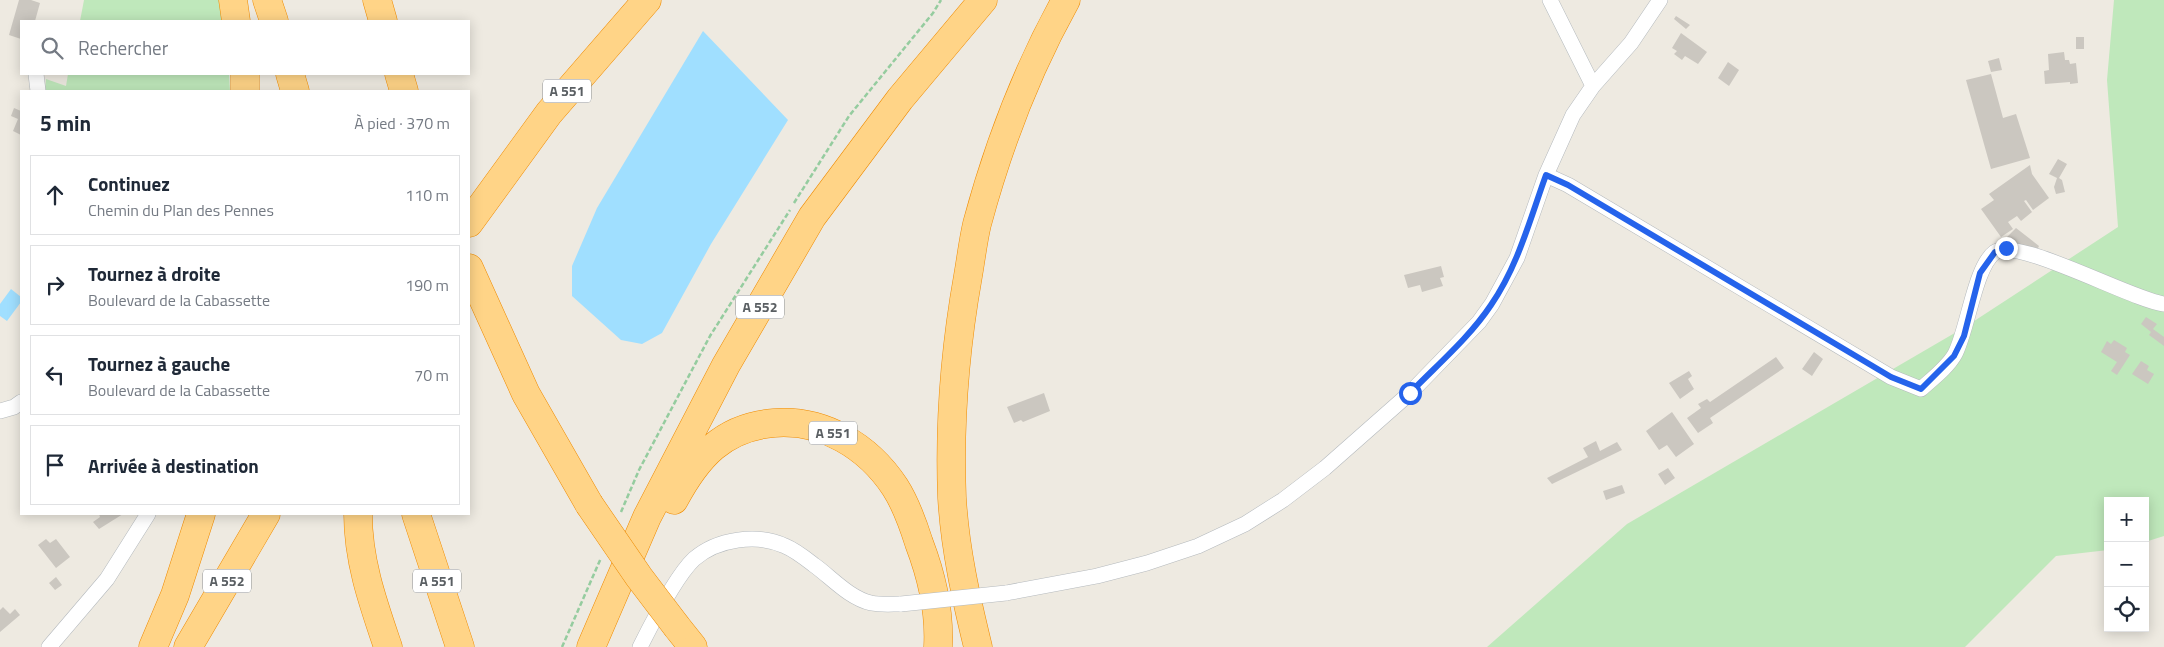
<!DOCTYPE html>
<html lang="fr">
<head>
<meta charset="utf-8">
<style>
	body { margin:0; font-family:"Titillium Web",sans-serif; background:#f6f6f7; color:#1f2937 }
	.controls { position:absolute; right:15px; bottom:15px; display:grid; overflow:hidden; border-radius:0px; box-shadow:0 2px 12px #0003 }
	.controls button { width:45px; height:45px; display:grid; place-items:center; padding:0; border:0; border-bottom:1px solid #e0e1e3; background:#fff; color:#1f2937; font:25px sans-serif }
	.stop { position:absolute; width:15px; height:15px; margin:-11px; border:4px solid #2563eb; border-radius:50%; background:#fff }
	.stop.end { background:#2563eb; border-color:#fff; box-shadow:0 1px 5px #0008 }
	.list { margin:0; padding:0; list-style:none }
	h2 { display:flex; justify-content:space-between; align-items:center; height:65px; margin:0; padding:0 20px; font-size:21px }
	h2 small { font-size:16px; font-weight:400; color:#747a83 }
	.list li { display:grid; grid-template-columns:32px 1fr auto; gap:15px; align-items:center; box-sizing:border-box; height:80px; margin:0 10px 10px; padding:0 10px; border:1px solid #e0e1e3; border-radius:0px }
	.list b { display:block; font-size:19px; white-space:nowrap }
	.list p { margin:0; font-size:16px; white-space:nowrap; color:#747a83 }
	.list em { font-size:16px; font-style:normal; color:#747a83 }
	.icon { flex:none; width:28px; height:28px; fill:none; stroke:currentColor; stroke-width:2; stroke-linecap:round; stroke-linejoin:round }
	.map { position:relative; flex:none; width:2164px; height:647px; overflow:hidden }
	.search { position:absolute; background:#fff; box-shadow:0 2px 12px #0003; left:20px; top:20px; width:450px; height:55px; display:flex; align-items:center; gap:12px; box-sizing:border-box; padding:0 18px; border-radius:0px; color:#747a83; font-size:19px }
	.panel { position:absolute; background:#fff; box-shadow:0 2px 12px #0003; left:20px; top:90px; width:450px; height:425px; border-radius:0px }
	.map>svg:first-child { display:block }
	.green { fill:#bfe8bb }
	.water { fill:#a0dfff }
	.building { fill:#cbc7c0 }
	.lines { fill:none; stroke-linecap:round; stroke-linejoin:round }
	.minor-casing { stroke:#b4b9bd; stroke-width:16 }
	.motorway-casing { stroke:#ef8b00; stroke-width:29 }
	.path { stroke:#95cc9f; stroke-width:2.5; stroke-dasharray:5 2.5; stroke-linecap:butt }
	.minor { stroke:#fff; stroke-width:15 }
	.motorway { stroke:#ffd487; stroke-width:28 }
	.minor-bridge-casing { stroke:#b4b9bd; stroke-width:16; stroke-linecap:butt }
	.motorway-bridge-casing { stroke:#ef8b00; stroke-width:29; stroke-linecap:butt }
	.minor-bridge { stroke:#fff; stroke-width:15 }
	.motorway-bridge { stroke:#ffd487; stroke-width:28 }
	.route { stroke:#2563eb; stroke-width:6 }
	.labels { text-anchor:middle; stroke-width:4; stroke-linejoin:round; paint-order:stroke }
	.shield { fill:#fff; stroke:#8c8f92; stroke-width:1 }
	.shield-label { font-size:14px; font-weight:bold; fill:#5a5f63 }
</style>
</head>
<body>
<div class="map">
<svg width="2164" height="647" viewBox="0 0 2164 647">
	<rect width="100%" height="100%" fill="#eeeae1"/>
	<path class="green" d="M84,0H220L223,21H80Z
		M2114,0H2164V536L2145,542V501H2108V550L2056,556L1965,647H1487L1627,524L1965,327L2118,227L2107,80Z
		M68,74H229L230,91H45L46,79L66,86Z"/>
	<path class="water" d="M703,31L788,120L711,244L662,333L642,344L621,340L572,296V266L597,208Z
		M11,289L21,297V302L7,321L0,316V304Z"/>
	<path class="building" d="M19,0H31L40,3L35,21H21V39L9,35Z
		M1676,16L1690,25L1686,29L1674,19Z
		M1681,33L1707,52L1698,64L1685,56L1682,60L1674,54L1677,51L1672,48Z
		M2076,37H2084V49H2076Z
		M2064,52L2065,60H2069L2070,64L2076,63L2078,83L2070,84V82L2045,84L2044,71L2049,70L2048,54Z
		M1999,58L2002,70L1991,72L1988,61Z
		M1728,62L1739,70L1729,86L1718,78Z
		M1991,74L2003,118L2016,114L2030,158L1991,169L1966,80Z
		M14,108L21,111V135L13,131L18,119L11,116Z
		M2058,159L2067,164L2059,178L2062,180L2065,192L2056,194L2054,187L2057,178L2049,174Z
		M2030,165L2032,174L2049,198L2033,210L2026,200L2024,201L2032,212L2021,221L2017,216L2008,222L2013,229L2001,237L1981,209L1994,200L1989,194Z
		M2016,228L2039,246L2036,252L2006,238Z
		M1441,266L1444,277L1440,278L1443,286L1422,292L1420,285L1408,288L1404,275Z
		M2146,317L2157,324L2153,329L2164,337V346L2149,335L2151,332L2141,324Z
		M2114,340L2127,348L2125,352L2130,355L2117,375L2111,371L2117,362L2101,352L2107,341L2111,344Z
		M1814,352L1823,359L1812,376L1802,369Z
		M1776,357L1784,368L1710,418L1713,423L1698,433L1687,418L1701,408L1698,404L1707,399L1710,402Z
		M2141,361L2149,366L2147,370L2154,374L2148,384L2132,374Z
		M1689,371L1692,376L1688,379L1694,389L1680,399L1669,383Z
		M1044,393L1050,411L1023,422L1021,420L1014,423L1007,407Z
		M1672,412L1694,444L1676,457L1667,445L1659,450L1646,431Z
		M1596,441L1600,451L1617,442L1622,450L1552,484L1547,478L1588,457L1583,448Z
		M1668,468L1675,478L1665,485L1658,474Z
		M1622,485L1625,493L1606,500L1603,491Z
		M99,514H123L99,529L93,522L100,517Z
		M46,539L50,543L56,539L70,557L56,568L38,545Z
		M56,577L62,585L55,590L49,583Z
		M3,607L10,614L15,609L20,615L0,632V610Z"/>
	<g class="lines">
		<defs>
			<path id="minor" d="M1550,0L1593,86
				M36,74L38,91
				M1546,175L1568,185L1891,377L1921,389C1932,379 1948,367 1955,354C1968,329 1975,266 1995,252C2018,237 2132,300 2164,304
				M0,411L14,407L21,402
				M1006,593L1097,576L1147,563L1198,546L1245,524L1283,500L1325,468L1410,393L1479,322L1492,304L1517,258L1546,175L1573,115L1593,86L1631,43L1660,0
				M49,647L107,579L148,514
				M640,647C651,625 677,575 694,559C717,539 757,533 785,546C795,550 805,558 814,565C831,577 849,598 871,603C881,605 891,604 901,604"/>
			<path id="motorway" d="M233,0L236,21
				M267,0L274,21
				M377,0L383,21
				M245,74V91
				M290,74L295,91
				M399,74L404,91
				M469,223L549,113L647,0
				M469,268L526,394L589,504
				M674,500C697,457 723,427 774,423C823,419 868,446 895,487C906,504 913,524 919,543C932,577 940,611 938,647
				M358,514C358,561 373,603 388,647
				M416,514L460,647
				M677,627L693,647
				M153,647L175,595L201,514
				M188,647L266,514
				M591,647L647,517L726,365L812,217L900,99L983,0
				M978,647C966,598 955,549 952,498C949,424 955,349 968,276C971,259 973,241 977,224C998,146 1027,70 1066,0"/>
		</defs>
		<use href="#minor" class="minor-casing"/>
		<use href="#motorway" class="motorway-casing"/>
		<path class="path" d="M794,203L849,116L933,13L941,0
			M621,512L639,470L710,336L790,210
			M562,647L601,558"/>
		<use href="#minor" class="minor"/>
		<use href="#motorway" class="motorway"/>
		<defs>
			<path id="minor-bridge" d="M901,604L1006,593"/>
			<path id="motorway-bridge" d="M589,504L639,577L677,627"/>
		</defs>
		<use href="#minor-bridge" class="minor-bridge-casing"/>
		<use href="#motorway-bridge" class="motorway-bridge-casing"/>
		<use href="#minor-bridge" class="minor-bridge"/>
		<use href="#motorway-bridge" class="motorway-bridge"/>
	</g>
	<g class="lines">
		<path class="route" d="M1410,393C1437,365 1469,338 1491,305C1518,266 1530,219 1546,175L1568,185L1891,377L1921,389L1954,356L1964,336L1980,273L1995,252L2006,248"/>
	</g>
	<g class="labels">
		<g class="shield">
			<rect x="543" y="79.5" width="48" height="23" rx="4"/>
			<rect x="736" y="295.5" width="48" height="23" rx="4"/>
			<rect x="809" y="421.5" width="48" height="23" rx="4"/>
			<rect x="203" y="569.5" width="48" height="23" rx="4"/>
			<rect x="413" y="569.5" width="48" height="23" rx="4"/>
		</g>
		<g class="shield-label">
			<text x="567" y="96">A 551</text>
			<text x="760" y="312">A 552</text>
			<text x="833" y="438">A 551</text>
			<text x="227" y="586">A 552</text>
			<text x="437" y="586">A 551</text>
		</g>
	</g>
</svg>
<div class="controls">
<button>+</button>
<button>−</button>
<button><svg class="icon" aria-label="locate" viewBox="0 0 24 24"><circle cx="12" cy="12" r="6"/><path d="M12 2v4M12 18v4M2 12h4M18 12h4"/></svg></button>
</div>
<div class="stop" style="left:1410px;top:393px"></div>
<div class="stop end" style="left:2006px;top:248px"></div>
<div class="search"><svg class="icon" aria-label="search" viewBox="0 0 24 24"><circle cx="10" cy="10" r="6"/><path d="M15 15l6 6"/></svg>Rechercher</div>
<section class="panel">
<h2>5 min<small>À pied · 370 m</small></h2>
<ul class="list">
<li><svg class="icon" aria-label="ahead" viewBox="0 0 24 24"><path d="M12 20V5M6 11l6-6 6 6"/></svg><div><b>Continuez</b><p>Chemin du Plan des Pennes</p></div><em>110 m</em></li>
<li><svg class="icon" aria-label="right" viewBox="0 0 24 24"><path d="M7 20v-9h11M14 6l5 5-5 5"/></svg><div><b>Tournez à droite</b><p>Boulevard de la Cabassette</p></div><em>190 m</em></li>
<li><svg class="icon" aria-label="left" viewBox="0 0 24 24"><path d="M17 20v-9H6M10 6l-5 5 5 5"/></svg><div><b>Tournez à gauche</b><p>Boulevard de la Cabassette</p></div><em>70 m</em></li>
<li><svg class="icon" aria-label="arrive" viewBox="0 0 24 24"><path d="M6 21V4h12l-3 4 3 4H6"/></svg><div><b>Arrivée à destination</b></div></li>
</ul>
</section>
</div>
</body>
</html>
